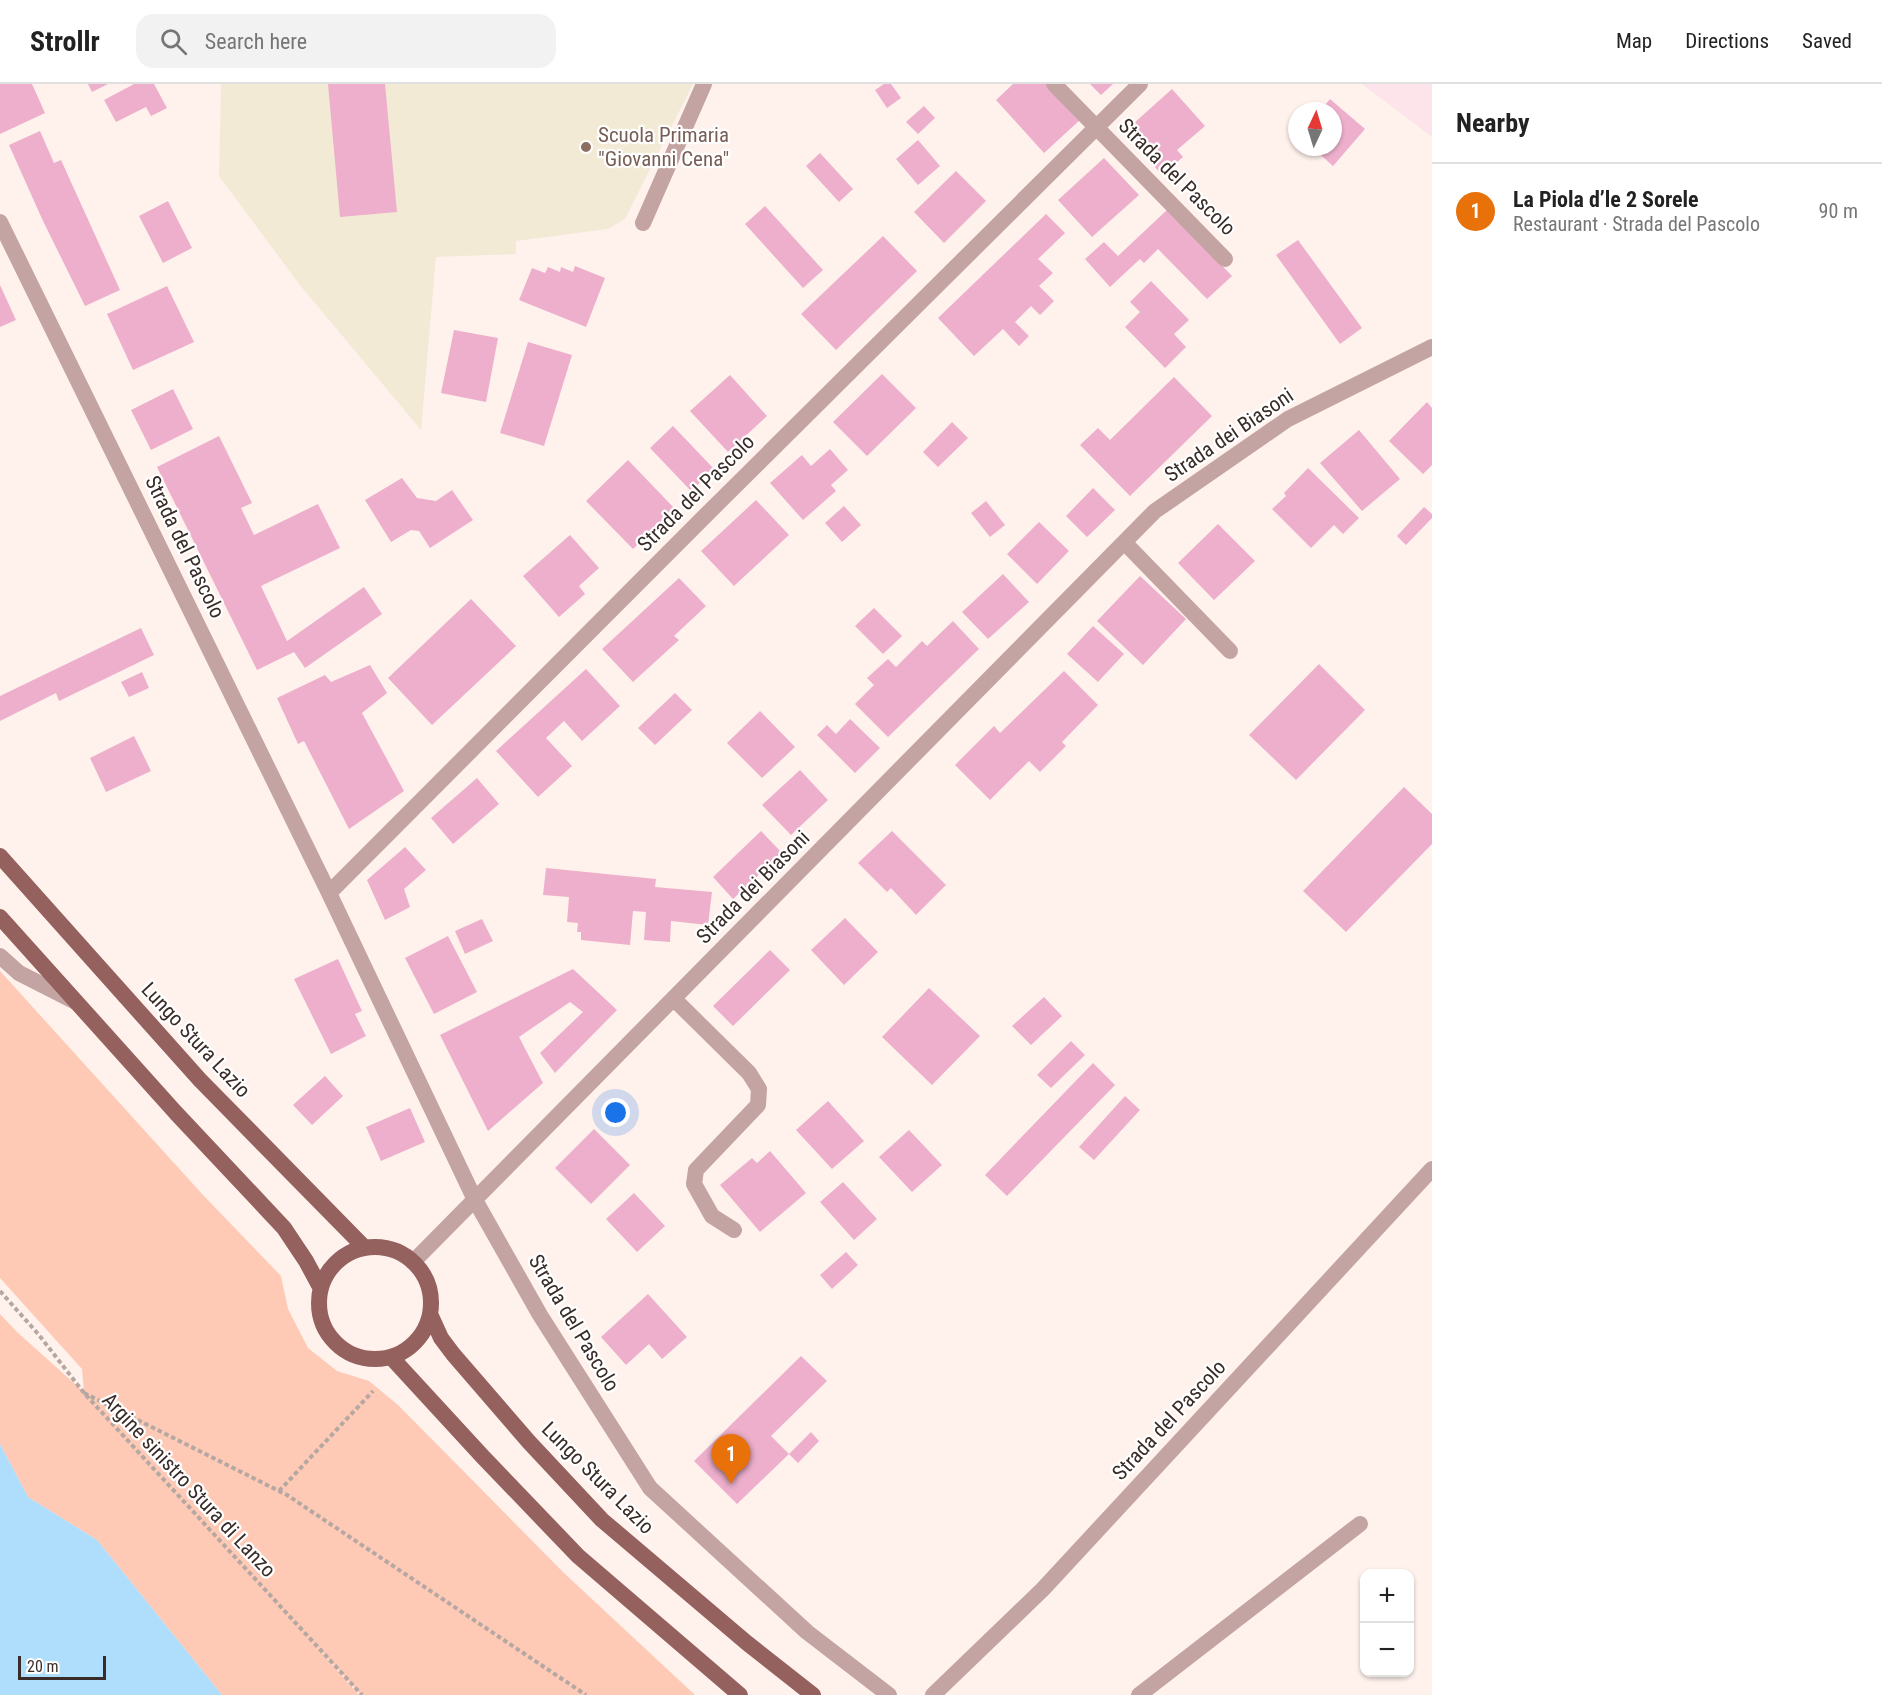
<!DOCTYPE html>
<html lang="en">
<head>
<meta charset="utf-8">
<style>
	body { margin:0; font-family:"Roboto Condensed",sans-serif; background:#f2f2f2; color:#222 }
	.controls { position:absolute; right:18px; bottom:18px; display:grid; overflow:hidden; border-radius:12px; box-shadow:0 2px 4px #0004 }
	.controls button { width:54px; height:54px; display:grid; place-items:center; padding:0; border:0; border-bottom:2px solid #e0e0e0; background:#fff; color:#222; font:30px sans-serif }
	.compass { position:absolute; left:1288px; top:18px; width:54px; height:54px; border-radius:50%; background:#fff; box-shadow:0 2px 4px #0004; rotate:4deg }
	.scale { position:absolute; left:18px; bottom:15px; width:88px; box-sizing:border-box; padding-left:6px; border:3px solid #392c28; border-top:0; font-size:16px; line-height:21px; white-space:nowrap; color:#392c28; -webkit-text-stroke:4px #fff; paint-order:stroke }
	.you { position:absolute; left:616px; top:1029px; width:21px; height:21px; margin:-15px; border:4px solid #fff; border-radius:50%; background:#1a73e8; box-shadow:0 0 0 9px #1a73e833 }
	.badge { display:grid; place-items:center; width:39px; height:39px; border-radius:50%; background:#ea580c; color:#fff; font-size:20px; font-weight:700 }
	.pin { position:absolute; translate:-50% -50px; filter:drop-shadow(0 2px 3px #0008) }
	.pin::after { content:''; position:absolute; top:32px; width:21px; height:18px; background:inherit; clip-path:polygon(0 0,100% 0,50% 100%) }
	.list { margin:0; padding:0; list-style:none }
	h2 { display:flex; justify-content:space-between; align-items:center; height:78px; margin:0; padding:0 24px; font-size:26px }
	h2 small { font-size:20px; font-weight:400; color:#767676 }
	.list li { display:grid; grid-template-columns:39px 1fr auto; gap:18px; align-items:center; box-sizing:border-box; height:96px; padding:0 24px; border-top:2px solid #e0e0e0 }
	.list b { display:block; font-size:22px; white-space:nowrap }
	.list p { margin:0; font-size:20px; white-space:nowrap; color:#767676 }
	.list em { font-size:20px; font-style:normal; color:#767676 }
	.icon { flex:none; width:33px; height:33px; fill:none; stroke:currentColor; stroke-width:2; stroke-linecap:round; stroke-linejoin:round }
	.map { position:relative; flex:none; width:1432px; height:1611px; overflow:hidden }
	header { display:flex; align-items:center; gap:36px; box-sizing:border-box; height:84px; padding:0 30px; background:#fff; border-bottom:2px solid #e0e0e0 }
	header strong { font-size:28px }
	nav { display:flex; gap:33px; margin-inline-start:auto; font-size:21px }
	.search { width:420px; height:54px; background:#f2f2f2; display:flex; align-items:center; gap:15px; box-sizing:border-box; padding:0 21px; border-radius:18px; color:#767676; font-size:22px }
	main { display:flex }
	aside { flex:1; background:#fff }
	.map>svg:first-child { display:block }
	.industrial { fill:#fde3ea }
	.education { fill:#f3ead5 }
	.green { fill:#fec9b5 }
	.water { fill:#aedefc }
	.building { fill:#edafcc }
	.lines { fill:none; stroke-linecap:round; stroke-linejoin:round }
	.path { stroke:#b5a8a3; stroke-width:4; stroke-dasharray:4.5 3; stroke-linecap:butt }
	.service { stroke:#c3a4a2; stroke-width:16 }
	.minor { stroke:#c3a4a2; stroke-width:16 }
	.primary { stroke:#95615e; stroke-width:16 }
	.education-dot { fill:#8d6e63; stroke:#fff; stroke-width:2 }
	.labels { text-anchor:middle; stroke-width:4.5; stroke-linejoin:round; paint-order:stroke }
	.education-label { font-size:21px; fill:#785e54; stroke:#fff; text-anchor:start }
	.street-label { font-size:21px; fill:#392c28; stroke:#fff }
</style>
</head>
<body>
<header>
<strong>Strollr</strong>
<div class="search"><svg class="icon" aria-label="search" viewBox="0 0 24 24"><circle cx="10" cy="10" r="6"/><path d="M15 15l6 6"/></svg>Search here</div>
<nav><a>Map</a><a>Directions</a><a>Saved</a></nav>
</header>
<main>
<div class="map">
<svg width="1432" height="1611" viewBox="0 0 1432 1611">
	<rect width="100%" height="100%" fill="#fff2ed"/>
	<path class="industrial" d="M1362,0H1432V53Z"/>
	<path class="education" d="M221,0H693L625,135L608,145L516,157V170L436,173L421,346L299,200L219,92Z"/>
	<path class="green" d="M0,887L203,1111L281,1192L288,1225L308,1264L337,1287L369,1297L398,1321L564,1489L695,1611H361L306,1551L359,1611H222L97,1456L28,1413L0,1360V1230L17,1248L84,1308L82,1285L0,1194Z"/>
	<path class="water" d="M0,1360L28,1413L97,1456L222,1611H0Z"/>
	<path class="building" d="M0,0H32L45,29L0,50Z
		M88,0H108L92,8Z
		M134,0H154L167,24L151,32L146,23L116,38L104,16Z
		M328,0H385L397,128L340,133Z
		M884,0H891L901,14L887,24L875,6Z
		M1013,0H1049L1081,35L1044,69L996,16Z
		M1090,0H1113L1101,11Z
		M1172,5L1205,42L1177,66L1183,73L1162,91L1124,48Z
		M1330,15L1365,45L1333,82L1312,63H1333V27H1320Z
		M924,22L935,34L918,50L906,38Z
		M40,47L54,79L61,76L120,206L85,222L43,137L9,61Z
		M918,56L940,82L918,101L896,75Z
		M820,69L853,105L839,118L806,82Z
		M1104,74L1139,111L1092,153L1058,116Z
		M956,87L986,117L944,159L914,128Z
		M168,117L192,164L163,179L139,132Z
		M765,122L823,186L803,204L745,140Z
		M1168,125L1232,192L1207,215L1158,165L1144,179L1140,175L1110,203L1085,175L1104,158L1118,172Z
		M1046,130L1065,149L1038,175L1053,189L1039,202L1054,217L1040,231L1031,222L1015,238L1029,252L1019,262L1003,245L974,272L938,234Z
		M883,152L917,187L836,266L801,230Z
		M1298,156L1362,244L1340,260L1276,171Z
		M575,182L605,194L586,243L519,216L532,184L545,189L548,183L560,188L561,183L573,188Z
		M1151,197L1189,236L1174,250L1186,263L1165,284L1125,243L1140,228L1130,218Z
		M0,201L16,236L0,243Z
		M167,202L194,258L133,286L107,230Z
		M454,246L498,254L486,318L441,309Z
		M528,258L572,271L544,362L500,349Z
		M882,290L916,324L867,372L833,338Z
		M730,291L767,332L728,368L690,327Z
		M1174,293L1212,332L1130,412L1080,361L1098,344L1110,356Z
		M173,305L193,345L151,366L131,326Z
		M1427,318L1432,324V381L1423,390L1389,357Z
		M952,338L968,354L938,383L923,368Z
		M673,342L714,385L691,407L650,364Z
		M1359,346L1400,395L1362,427L1320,379Z
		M219,352L252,419L241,424L254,451L318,420L340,464L261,502L287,557L364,503L382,530L305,584L294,568L257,586L157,383Z
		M830,365L848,386L831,401L836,407L803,436L770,399L802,371L811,382Z
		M628,376L675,425L633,465L586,417Z
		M1308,384L1359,434L1343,450L1334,441L1311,464L1272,425L1286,412L1284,409Z
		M402,394L417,414L436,417L452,406L473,436L430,464L419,447L411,446L391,458L365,416Z
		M1093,404L1115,426L1087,453L1066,432Z
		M756,416L789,451L734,502L701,467Z
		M986,417L1005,441L990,453L971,429Z
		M844,422L861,441L842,458L825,439Z
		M1424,423L1432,430V434L1406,461L1397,452Z
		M1039,438L1069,467L1037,500L1007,470Z
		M1218,440L1255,477L1214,516L1178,479Z
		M570,451L599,484L579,502L585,510L559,533L523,492Z
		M1003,490L1029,518L988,555L962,528Z
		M1140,492L1186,535L1143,581L1097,537Z
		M679,494L706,522L674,552L679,556L633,598L602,565Z
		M471,515L516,562L432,641L388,594Z
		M874,524L902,552L883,570L855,542Z
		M953,537L979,565L888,653L855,620L874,601L867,594L888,575L896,583L922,557L927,562Z
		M1093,542L1124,570L1098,598L1067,570Z
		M141,544L154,571L59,617L56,609L0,637V612Z
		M1319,580L1365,626L1296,696L1249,651Z
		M370,581L387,609L362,629L404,707L349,745L304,657L298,660L277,614L325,591L331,598Z
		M586,585L620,622L582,657L564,637L546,654L572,682L538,713L496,667Z
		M1064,587L1098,621L1062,658L1066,662L1040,688L1029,677L990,716L955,681L994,642L1000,649Z
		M142,588L149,604L129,613L121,598Z
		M675,609L692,626L655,661L638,644Z
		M760,627L795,663L762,694L727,659Z
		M850,635L880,664L855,689L817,651L827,641L836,650Z
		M134,652L151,687L106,708L90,674Z
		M800,686L828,716L791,751L762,721Z
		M477,694L499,720L453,760L431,734Z
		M1404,703L1432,730V760L1346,848L1303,807Z
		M761,747L782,769L733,815L713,793Z
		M892,747L946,801L916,831L891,804L887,808L858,779Z
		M405,763L426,786L404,805L410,823L385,836L367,796Z
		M546,784L656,795L655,803L712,808L708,841L671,837L670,858L644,856L646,828L633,827L630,861L581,856V848H577L578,839L567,838L569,813L543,811Z
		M845,834L878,868L844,901L811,866Z
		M482,835L493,857L465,870L455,847Z
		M448,852L477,908L434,930L405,874Z
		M770,866L790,886L733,942L713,922Z
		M338,875L362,927L355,930L366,952L331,970L294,895Z
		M573,885L617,926L555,989L540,969L583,928L570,918L519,953L543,999L488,1047L440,951Z
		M929,904L980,952L932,1001L882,953Z
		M1044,913L1062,932L1031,961L1012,942Z
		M1071,957L1085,971L1051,1004L1037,991Z
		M1093,979L1115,1001L1007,1112L985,1091Z
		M325,992L343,1012L312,1041L293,1021Z
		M1125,1012L1140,1026L1094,1076L1079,1063Z
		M828,1017L864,1057L832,1085L796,1046Z
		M410,1024L425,1058L381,1077L366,1043Z
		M594,1045L630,1081L591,1120L555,1084Z
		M909,1046L942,1081L912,1108L879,1073Z
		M770,1067L806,1109L760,1148L720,1101L752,1074L757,1079Z
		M843,1098L877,1135L854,1156L820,1118Z
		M634,1109L665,1142L637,1168L606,1135Z
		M846,1168L858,1181L832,1205L820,1191Z
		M648,1210L687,1253L662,1275L649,1260L626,1281L601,1253Z
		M801,1272L827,1297L771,1352L789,1370L811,1348L819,1357L798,1379L789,1370L737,1420L694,1377Z"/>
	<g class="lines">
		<path class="path" d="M0,1207L39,1251L84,1309L362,1611
			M84,1309L287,1411L586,1611
			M279,1407L373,1307"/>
		<path class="service" d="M0,872L19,889L76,918
			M933,1611L1043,1505L1432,1085
			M1139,1611L1360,1440"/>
		<path class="minor" d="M1054,0L1225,175
			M0,138L329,809L475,1116L540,1231L650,1404L807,1548L889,1611
			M643,139L704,0
			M1125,459L1230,567
			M329,809L705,432L1140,0
			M674,915L749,989L759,1005L758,1021L696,1086L694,1100L712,1132L734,1146
			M413,1178L1155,427L1288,335L1432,263"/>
		<path class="primary" d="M0,772L200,996L365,1164
			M0,833L176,1029L284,1144L306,1177L320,1203
			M319 1219a56 56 0 1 1 112 0a56 56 0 1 1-112 0Z
			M431,1232L441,1254L453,1270L529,1358L602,1436L747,1559L813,1611
			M391,1273L483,1373L578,1472L740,1611"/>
	</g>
	<circle class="education-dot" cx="586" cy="63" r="6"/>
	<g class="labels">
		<g class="education-label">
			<text x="598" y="58">Scuola Primaria<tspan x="598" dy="24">"Giovanni Cena"</tspan></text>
		</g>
		<g class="street-label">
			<text transform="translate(1177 93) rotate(45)" y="7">Strada del Pascolo</text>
			<text transform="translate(1229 351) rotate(-34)" y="7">Strada dei Biasoni</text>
			<text transform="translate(696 409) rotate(-45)" y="7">Strada del Pascolo</text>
			<text transform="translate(185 463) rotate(64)" y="7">Strada del Pascolo</text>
			<text transform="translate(753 803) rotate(-45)" y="7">Strada dei Biasoni</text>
			<text transform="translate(196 956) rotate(47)" y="7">Lungo Stura Lazio</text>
			<text transform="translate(574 1239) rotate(59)" y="7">Strada del Pascolo</text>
			<text transform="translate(1169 1336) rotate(-47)" y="7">Strada del Pascolo</text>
			<text transform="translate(598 1394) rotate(45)" y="7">Lungo Stura Lazio</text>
			<text transform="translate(189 1401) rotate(47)" y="7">Argine sinistro Stura di Lanzo</text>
		</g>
	</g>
</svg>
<div class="controls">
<button>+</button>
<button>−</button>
</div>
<svg class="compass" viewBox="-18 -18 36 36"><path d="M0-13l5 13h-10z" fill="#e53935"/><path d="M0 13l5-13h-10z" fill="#767676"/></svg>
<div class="scale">20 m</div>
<div class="you"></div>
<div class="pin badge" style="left:731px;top:1400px;background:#e8710a">1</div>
</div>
<aside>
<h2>Nearby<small></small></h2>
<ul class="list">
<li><span class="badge" style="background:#e8710a">1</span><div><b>La Piola d’le 2 Sorele</b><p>Restaurant · Strada del Pascolo</p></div><em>90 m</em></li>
</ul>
</aside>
</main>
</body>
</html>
